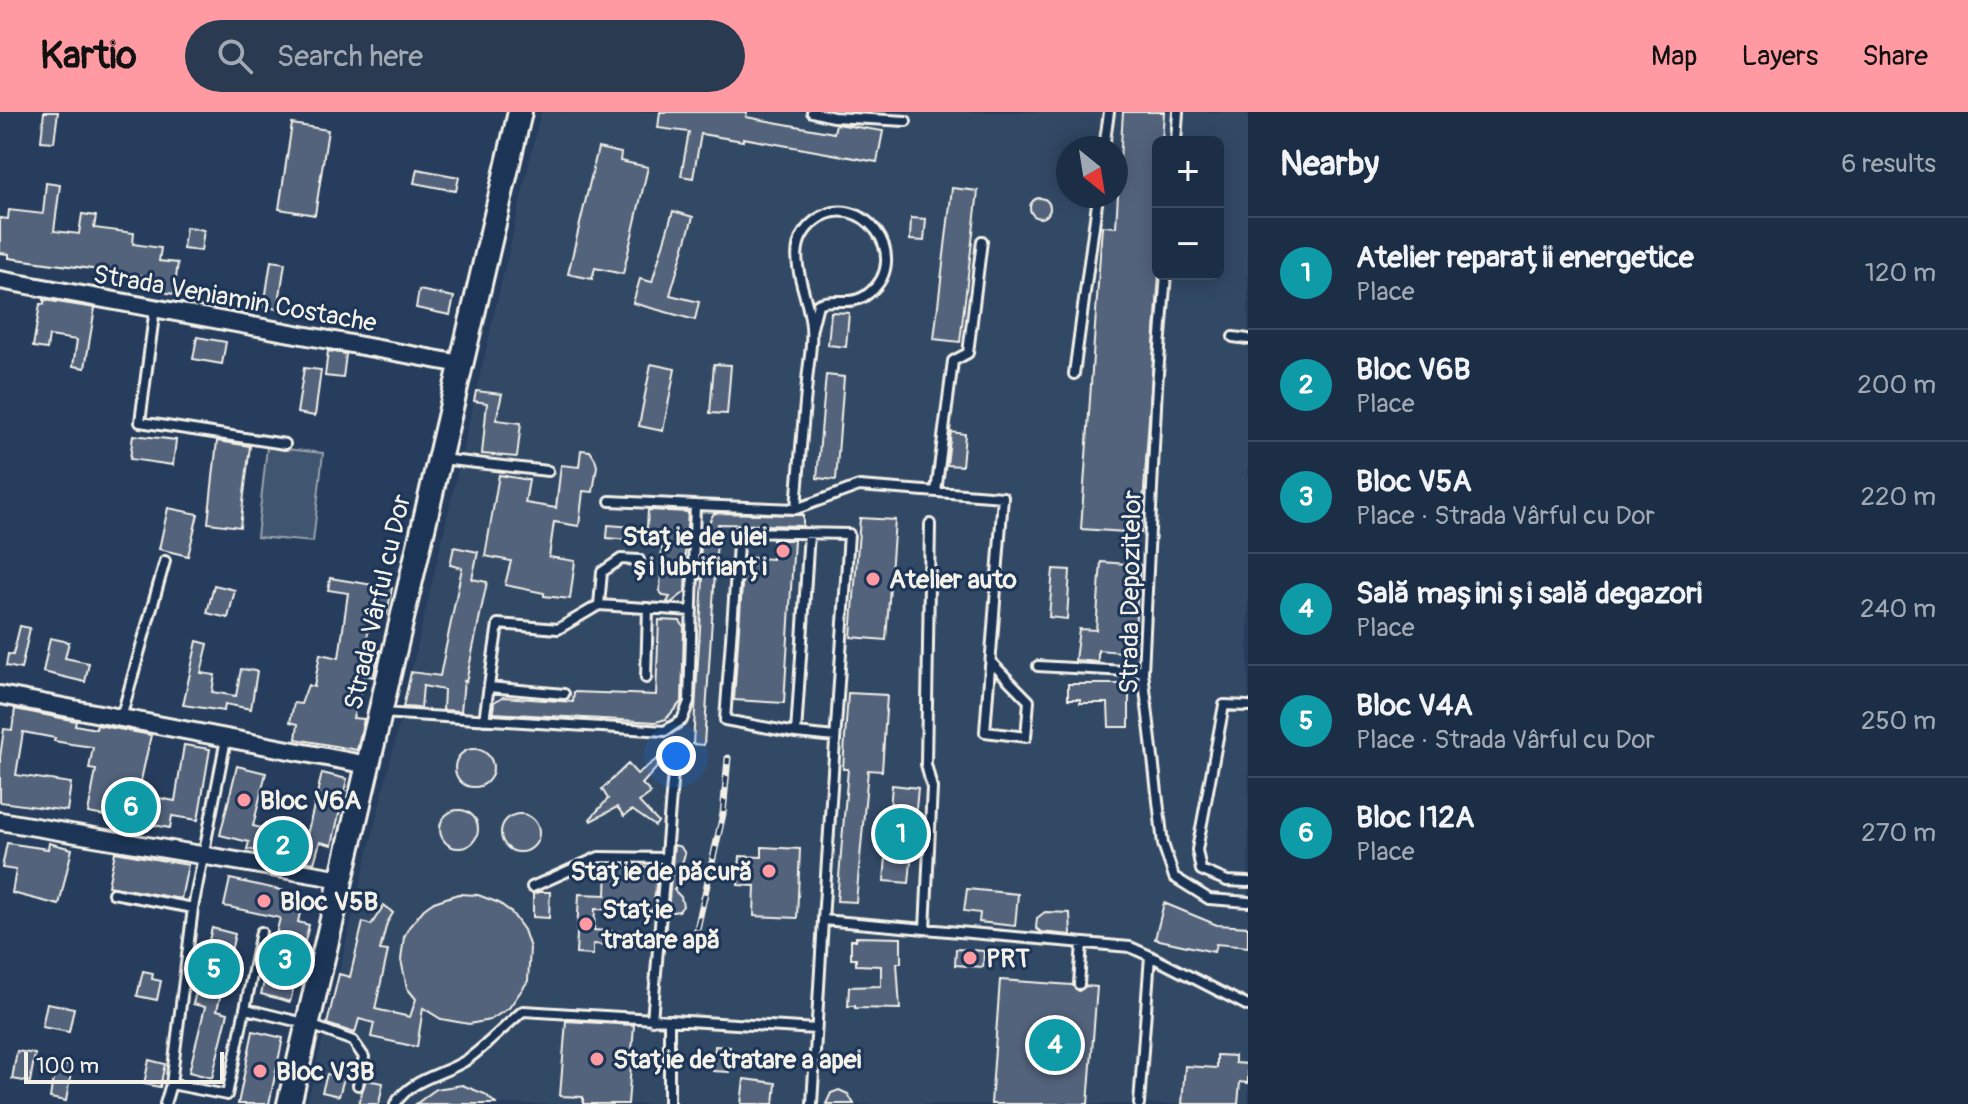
<!DOCTYPE html>
<html lang="en">
<head>
<meta charset="utf-8">
<style>
	body { margin:0; font-family:Pangolin,sans-serif; background:#293a51; color:#f1f3f6 }
	.controls { position:absolute; right:24px; top:24px; display:grid; overflow:hidden; border-radius:12px; box-shadow:0 4px 20px #0003 }
	.controls button { width:72px; height:72px; display:grid; place-items:center; padding:0; border:0; border-bottom:2px solid #3a4a5f; background:#1c2e46; color:#f1f3f6; font:40px sans-serif }
	.compass { position:absolute; left:1056px; top:24px; width:72px; height:72px; border-radius:50%; background:#1c2e46; box-shadow:0 4px 20px #0003; rotate:150deg }
	.scale { position:absolute; left:24px; bottom:20px; width:200px; box-sizing:border-box; padding-left:8px; border:4px solid #f4f1e8; border-top:0; font-size:22px; line-height:28px; white-space:nowrap; color:#f4f1e8; -webkit-text-stroke:6px #1d3557; paint-order:stroke }
	.you { position:absolute; left:676px; top:644px; width:28px; height:28px; margin:-20px; border:6px solid #fff; border-radius:50%; background:#1a73e8; box-shadow:0 0 0 12px #1a73e833 }
	.badge { display:grid; place-items:center; width:52px; height:52px; border-radius:50%; background:#ff9aa2; color:#fff; font-size:26px; font-weight:700 }
	.pin { position:absolute; translate:-50% -50%; border:4px solid #fff; box-shadow:0 2px 8px #0006 }
	.list { margin:0; padding:0; list-style:none }
	h2 { display:flex; justify-content:space-between; align-items:center; height:104px; margin:0; padding:0 32px; font-size:34px }
	h2 small { font-size:26px; font-weight:400; color:#a0a8b3 }
	.list li { display:grid; grid-template-columns:52px 1fr auto; gap:24px; align-items:center; box-sizing:border-box; height:112px; padding:0 32px; border-top:2px solid #3a4a5f }
	.list b { display:block; font-size:30px; white-space:nowrap }
	.list p { margin:0; font-size:26px; white-space:nowrap; color:#a0a8b3 }
	.list em { font-size:26px; font-style:normal; color:#a0a8b3 }
	.icon { flex:none; width:44px; height:44px; fill:none; stroke:currentColor; stroke-width:2; stroke-linecap:round; stroke-linejoin:round }
	.map { position:relative; flex:none; width:1248px; height:992px; overflow:hidden }
	header { display:flex; align-items:center; gap:48px; box-sizing:border-box; height:112px; padding:0 40px; background:#ff9aa2; color:#111 }
	header strong { font-size:38px }
	nav { display:flex; gap:44px; margin-inline-start:auto; font-size:28px }
	.search { width:560px; height:72px; background:#293a51; display:flex; align-items:center; gap:20px; box-sizing:border-box; padding:0 28px; border-radius:44px; color:#a0a8b3; font-size:30px }
	main { display:flex }
	aside { flex:1; background:#1c2e46 }
	.map>svg:first-child { display:block }
	.built { fill:#334966; fill-rule:evenodd }
	.green { fill:#40546f; stroke:#9aa2ac; stroke-width:2 }
	.building { fill:#52647b; stroke:#f4f1e8; stroke-width:2 }
	.lines { fill:none; stroke-linecap:round; stroke-linejoin:round }
	.lane-casing { stroke:#f4f1e8; stroke-width:14 }
	.street-casing { stroke:#f4f1e8; stroke-width:22 }
	.secondary-casing { stroke:#f4f1e8; stroke-width:28 }
	.lane { stroke:#1d3557; stroke-width:8 }
	.street { stroke:#1d3557; stroke-width:16 }
	.secondary { stroke:#1d3557; stroke-width:22 }
	.rail-casing { stroke:#f4f1e8; stroke-width:7 }
	.rail { stroke:#1d3557; stroke-width:4; stroke-dasharray:12; stroke-linecap:butt }
	.poi-dot { fill:#ff9aa2; stroke:#1d3557; stroke-width:3 }
	.labels { text-anchor:middle; stroke-width:6; stroke-linejoin:round; paint-order:stroke }
	.street-label { font-size:26px; fill:#f4f1e8; stroke:#1d3557 }
	.poi-label { font-size:26px; font-weight:bold; fill:#f4f1e8; stroke:#1d3557; text-anchor:start }
</style>
</head>
<body>
<header>
<strong>Kartio</strong>
<div class="search"><svg class="icon" aria-label="search" viewBox="0 0 24 24"><circle cx="10" cy="10" r="6"/><path d="M15 15l6 6"/></svg>Search here</div>
<nav><a>Map</a><a>Layers</a><a>Share</a></nav>
</header>
<main>
<div class="map">
<svg width="1248" height="992" viewBox="0 0 1248 992">
	<rect width="100%" height="100%" fill="#263d5d"/>
	<filter id="ink" filterUnits="userSpaceOnUse"><feTurbulence type="fractalNoise" baseFrequency=".0125" numOctaves="2"/><feDisplacementMap in="SourceGraphic" scale="16" xChannelSelector="R" yChannelSelector="G"/><feConvolveMatrix kernelMatrix="1 2 1 2 8 2 1 2 1" color-interpolation-filters="sRGB"/></filter>
	<g filter="url(#ink)">
		<path class="built" d="M541,0H1248V992H307L399,613ZM1158,30H1218V162H1158ZM1068,36H1116V84H1068Z"/>
		<path class="green" d="M267,335L323,341L313,430L257,425Z"/>
		<path class="building" d="M44,0H58L54,30L41,29Z
			M660,0H747L746,5L834,21L836,12L883,19L877,50L743,26V29L701,22L693,66L681,64L689,20L658,16Z
			M1123,0H1164L1162,30H1158L1159,162L1141,421L1081,417L1102,114L1116,115Z
			M292,12L328,18L315,103L279,97Z
			M598,36L621,41L620,49L648,55L623,162L595,156L592,167L568,162Z
			M417,57L459,65L456,79L414,71Z
			M46,71L60,73L54,119L79,122L82,102L96,104L94,116L134,121L133,132L161,136L159,149L178,151L174,182L162,180L163,173L144,170V164L9,146V142L0,141V106L8,107L9,98L43,102Z
			M952,76L978,79L960,230L934,227Z
			M1030 96a10 10 0 1 1 20 0a10 10 0 1 1-20 0Z
			M673,99L693,105L670,183L699,190L695,208L633,191L640,167L652,170Z
			M911,106L926,107L924,129L910,128Z
			M186,115L204,118L201,139L183,137Z
			M271,149L285,151L278,197L264,195Z
			M419,178L454,185L450,203L416,196Z
			M44,188L95,196L85,256L73,254L77,228L49,224L47,237L33,235L40,192H44Z
			M831,200L849,201L846,235L828,233Z
			M197,225L226,230L222,252L193,247Z
			M328,239L346,242L343,266L325,264Z
			M651,252L675,257L663,319L639,314Z
			M714,252L731,253L727,302L710,301Z
			M304,256L321,258L315,304L297,301Z
			M826,263L844,265L836,368L817,366Z
			M476,279L502,282L496,308L521,311L517,345L482,342L487,291L474,289Z
			M951,320L965,322L962,354L947,353Z
			M133,323L176,328L173,353L130,347Z
			M217,329L250,334L240,415L208,411Z
			M581,338L590,339L595,347L597,354L593,380L583,379L579,414L554,410L549,445L575,449L570,487L544,484V481L505,473L511,449L485,444L499,363L529,368L525,391L556,396L561,353L579,355Z
			M168,396L198,402L188,444L159,437Z
			M648,398L688,400L684,458L686,453L685,480L671,491L667,490L670,485L664,484L660,480L662,431L607,426L608,413L647,416Z
			M714,401L803,403V414L718,412L704,633L693,632L703,466L700,468L701,425Z
			M860,406L895,408L886,528L851,525Z
			M773,428H794L784,591L734,588L744,445L772,447Z
			M454,435L478,440L472,467L487,470L466,570L464,569L461,599L443,598L444,578L423,574L421,596L403,595L411,560L440,564L462,456L450,453Z
			M1101,450L1140,453L1133,541L1098,538V550L1075,548L1079,517L1096,518Z
			M1053,457L1070,458L1067,507L1049,505Z
			M330,466L392,476L387,502L379,501L376,513L370,512L365,535L380,538L373,565L365,563L353,606L364,607L357,638L296,627L298,612L290,610L294,591L301,592L308,573L314,575L320,542L339,546L348,481L328,478Z
			M214,473L235,478L228,506L207,501Z
			M659,508L680,509L684,515L682,589L666,607L656,610L493,601L494,590L503,585L573,590L574,580L656,583Z
			M20,514L30,516L21,557L6,554L8,542L13,543Z
			M50,526L69,530L65,546L89,551L85,570L43,560Z
			M197,529L208,532L201,561L215,563L212,580L236,584L241,557L257,559L251,597L225,592L224,599L183,593Z
			M1068,572H1129V615H1109L1108,591H1080V587H1068Z
			M848,581L887,583L882,659L868,658L856,790L837,789L848,657H843Z
			M15,597L76,609L75,613L96,617L97,613L151,623L138,682L175,689L184,633L210,637L198,708L172,704L170,716L88,701L96,658L89,657L93,635L71,632L54,629L55,626L23,620L16,663L71,671L67,699L0,690V645L4,617L12,618Z
			M455 656a19 19 0 1 1 38 0a19 19 0 1 1-38 0Z
			M657,647L661,651L642,672L651,681L639,690L658,710L655,714L632,698L624,704L617,695L591,709L590,707L608,687L602,677L628,652L637,662Z
			M237,654L266,661L253,714L306,727L322,661L347,667L332,733L320,730L314,751L247,737L249,730L220,723Z
			M892,673L918,676L909,771L884,769Z
			M440 717a19 19 0 1 1 38 0a19 19 0 1 1-38 0Z
			M501 721a19 19 0 1 1 38 0a19 19 0 1 1-38 0Z
			M7,731L48,737L49,731L72,737L59,793L12,781L16,758L2,756Z
			M674,733L681,735L685,742L681,754L684,766L674,778L681,785L683,794L679,799L673,800L668,798Z
			M762,735L800,737L797,806L754,804L755,774L738,773L740,744L762,745Z
			M115,740L188,753L181,787L108,774Z
			M607,753L658,755L653,799L595,797L594,818L647,822L646,836L593,832V843L576,842L579,782L606,783Z
			M230,767L304,783L298,810L309,813L290,890L261,882L280,806L224,794Z
			M967,777L1018,782L1015,814L979,810L980,801L964,799Z
			M539,780H550L549,806L533,805V782Z
			M458,782L478,783L499,791L511,800L524,818L530,836L528,869L509,896L490,908L469,912L441,907L423,896L417,935L371,925L374,911L359,907L355,921L327,912L339,862L350,865L363,810L371,813L384,793L393,801L387,811L380,838L388,839L375,897L410,905L416,887L407,876L401,848L404,825L409,815L424,797L434,790Z
			M1164,791L1217,813L1248,815V835L1216,832L1214,840L1155,827Z
			M1045,800L1070,801L1071,823L1041,820L1036,816L1037,806Z
			M212,816L235,822L217,898L228,901L212,966L189,960L205,895L193,892Z
			M856,825L901,826V851H897L900,897L855,896V894H848L849,875L881,874V854L856,853V847H851V828H856Z
			M956,837L984,839L983,855L955,853Z
			M143,859L153,861L152,867L161,869L157,888L137,884Z
			M1000,868L1072,873L1079,879L1086,874L1097,875L1088,992H991Z
			M47,891L74,896L69,920L42,915Z
			M566,909L634,913L628,992H583V985L560,984Z
			M253,919L283,926L269,992H238Z
			M715,934L730,935L729,960L713,959Z
			M17,939L35,942L30,970L12,967Z
			M1217,943L1235,944V951L1248,952V971L1240,970L1238,992H1182L1185,954L1217,956Z
			M149,948L165,952L160,975L144,972Z
			M55,952L72,954L66,989L50,986Z
			M327,962L344,966L339,984L322,980Z
			M744,967L776,971L774,992H741Z
			M366,968L383,971L379,992H358Z
			M462,973L485,982L496,992H416L436,977Z
			M839,978L848,982L854,992H826L831,981Z"/>
		<g class="lines">
			<defs>
				<path id="lane" d="M812,0L833,5L906,9
					M1176,30L1178,0
					M1104,36L1109,0
					M1166,162L1157,274L1143,560L1163,732L1174,765L1209,787L1248,790
					M155,196L140,310L285,332
					M1233,225L1248,227
					M1074,262L1098,84
					M441,347L548,359
					M936,380L953,249L968,241L982,129
					M610,389L695,393
					M796,397C799,355 803,312 807,270C808,252 813,233 811,215C809,178 778,136 816,108C861,75 914,146 869,181C851,196 835,184 818,192L812,216
					M809,421L796,621L725,608L739,420L849,422L823,808
					M599,493L692,499
					M1038,554L1143,560
					M646,566L648,496
					M489,575L564,582
					M1248,594L1224,593L1197,738L1201,758L1227,769L1248,770
					M382,601L665,619L682,608L689,590L695,393L796,397L859,374L1003,385L985,620L1026,625L1029,589L991,550
					M121,606L165,449
					M484,608L498,512L558,517L599,493L602,460L621,447L639,448
					M796,621L835,625
					M532,775L599,745L666,746
					M113,781L193,796
					M925,817L932,676L926,652L930,412
					M1150,844L1248,894
					M1079,872L1082,831
					M246,897L308,912L353,929L364,945L358,973
					M652,908L673,660
					M171,972L227,983L261,820
					M165,992L171,972L193,796L226,627
					M395,992C412,966 440,964 465,949C482,938 506,913 523,899L816,917
					M669,992V909
					M812,992L823,808L1130,835L1150,844L1139,992"/>
				<path id="street" d="M0,168L461,252
					M0,583L368,653
					M0,709L342,767"/>
				<path id="secondary" d="M289,992L520,0"/>
			</defs>
			<use href="#lane" class="lane-casing"/>
			<use href="#street" class="street-casing"/>
			<use href="#secondary" class="secondary-casing"/>
			<use href="#lane" class="lane"/>
			<use href="#street" class="street"/>
			<use href="#secondary" class="secondary"/>
			<defs>
				<path id="rail" d="M697,817L723,702L728,646"/>
			</defs>
			<use href="#rail" class="rail-casing"/>
			<use href="#rail" class="rail"/>
		</g>
	</g>
	<g class="poi-dot">
		<circle cx="783" cy="439" r="8"/>
		<circle cx="873" cy="467" r="8"/>
		<circle cx="244" cy="688" r="8"/>
		<circle cx="769" cy="759" r="8"/>
		<circle cx="264" cy="789" r="8"/>
		<circle cx="586" cy="812" r="8"/>
		<circle cx="970" cy="846" r="8"/>
		<circle cx="597" cy="947" r="8"/>
		<circle cx="260" cy="959" r="8"/>
	</g>
	<g class="labels">
		<g class="street-label">
			<text transform="translate(235 186) rotate(10)" y="9">Strada Veniamin Costache</text>
			<text transform="translate(1130 480) rotate(-89)" y="9">Strada Depozitelor</text>
			<text transform="translate(377 490) rotate(-77)" y="9">Strada Vârful cu Dor</text>
		</g>
		<g class="poi-label">
			<text x="767" y="433" text-anchor="end">Stație de ulei<tspan x="767" dy="30">și lubrifianți</tspan></text>
			<text x="889" y="476">Atelier auto</text>
			<text x="260" y="697">Bloc V6A</text>
			<text x="753" y="768" text-anchor="end">Stație de păcură</text>
			<text x="280" y="798">Bloc V5B</text>
			<text x="602" y="806">Stație<tspan x="602" dy="30">tratare apă</tspan></text>
			<text x="986" y="855">PRT</text>
			<text x="613" y="956">Stație de tratare a apei</text>
			<text x="276" y="968">Bloc V3B</text>
		</g>
	</g>
</svg>
<div class="controls">
<button>+</button>
<button>−</button>
</div>
<svg class="compass" viewBox="-18 -18 36 36"><path d="M0-13l5 13h-10z" fill="#e53935"/><path d="M0 13l5-13h-10z" fill="#a0a8b3"/></svg>
<div class="scale">100 m</div>
<div class="you"></div>
<div class="pin badge" style="left:901px;top:722px;background:#0f9aa8">1</div>
<div class="pin badge" style="left:283px;top:734px;background:#0f9aa8">2</div>
<div class="pin badge" style="left:285px;top:848px;background:#0f9aa8">3</div>
<div class="pin badge" style="left:1055px;top:933px;background:#0f9aa8">4</div>
<div class="pin badge" style="left:214px;top:857px;background:#0f9aa8">5</div>
<div class="pin badge" style="left:131px;top:695px;background:#0f9aa8">6</div>
</div>
<aside>
<h2>Nearby<small>6 results</small></h2>
<ul class="list">
<li><span class="badge" style="background:#0f9aa8">1</span><div><b>Atelier reparații energetice</b><p>Place</p></div><em>120 m</em></li>
<li><span class="badge" style="background:#0f9aa8">2</span><div><b>Bloc V6B</b><p>Place</p></div><em>200 m</em></li>
<li><span class="badge" style="background:#0f9aa8">3</span><div><b>Bloc V5A</b><p>Place · Strada Vârful cu Dor</p></div><em>220 m</em></li>
<li><span class="badge" style="background:#0f9aa8">4</span><div><b>Sală mașini și sală degazori</b><p>Place</p></div><em>240 m</em></li>
<li><span class="badge" style="background:#0f9aa8">5</span><div><b>Bloc V4A</b><p>Place · Strada Vârful cu Dor</p></div><em>250 m</em></li>
<li><span class="badge" style="background:#0f9aa8">6</span><div><b>Bloc I12A</b><p>Place</p></div><em>270 m</em></li>
</ul>
</aside>
</main>
</body>
</html>
